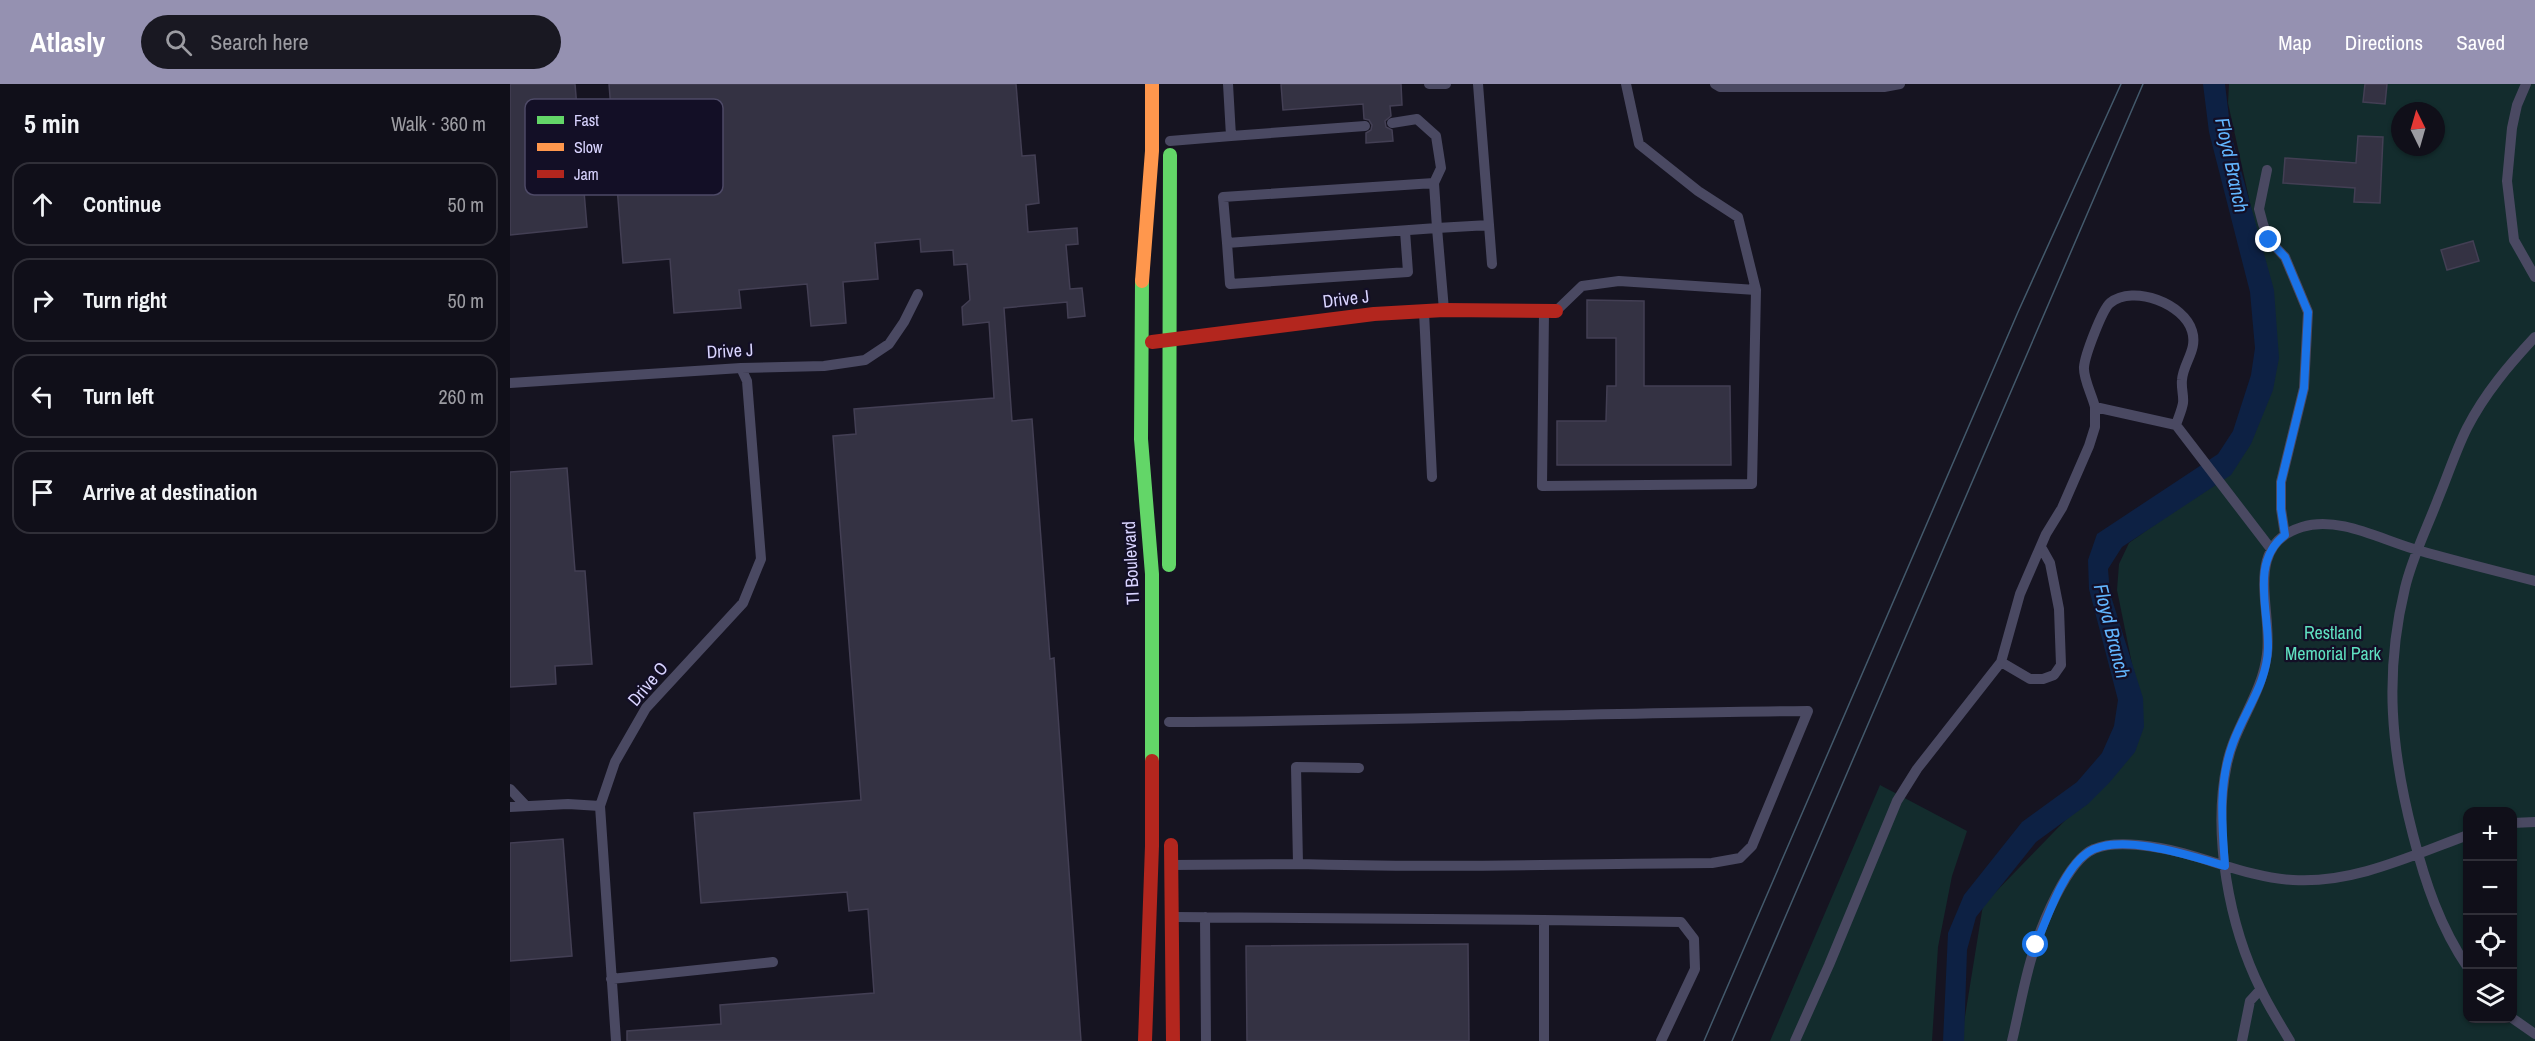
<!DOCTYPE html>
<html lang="en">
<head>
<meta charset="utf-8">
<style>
	body { margin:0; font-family:"Archivo Narrow",sans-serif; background:#191822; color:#f1f3f6 }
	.controls { position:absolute; right:18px; bottom:18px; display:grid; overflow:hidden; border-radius:12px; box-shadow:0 2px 4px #0004 }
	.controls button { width:54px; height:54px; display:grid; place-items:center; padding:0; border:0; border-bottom:2px solid #302f38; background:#100f19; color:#f1f3f6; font:30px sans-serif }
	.compass { position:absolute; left:1881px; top:18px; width:54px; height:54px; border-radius:50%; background:#100f19; box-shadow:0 2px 4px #0004; rotate:355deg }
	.stop { position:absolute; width:18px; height:18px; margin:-14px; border:4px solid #1a73e8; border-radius:50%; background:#fff }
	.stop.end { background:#1a73e8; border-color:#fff; box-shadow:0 2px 6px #0008 }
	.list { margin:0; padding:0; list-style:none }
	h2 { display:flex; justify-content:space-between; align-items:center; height:78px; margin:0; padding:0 24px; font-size:26px }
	h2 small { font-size:20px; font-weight:400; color:#9c9ca2 }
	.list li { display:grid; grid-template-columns:39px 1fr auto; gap:18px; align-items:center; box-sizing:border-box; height:84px; margin:0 12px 12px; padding:0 12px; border:2px solid #302f38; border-radius:18px }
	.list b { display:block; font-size:22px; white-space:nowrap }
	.list em { font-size:20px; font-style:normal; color:#9c9ca2 }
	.icon { flex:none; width:33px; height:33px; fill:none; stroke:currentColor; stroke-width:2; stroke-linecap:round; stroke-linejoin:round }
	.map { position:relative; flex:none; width:2025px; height:957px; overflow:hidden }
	header { display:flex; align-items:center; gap:36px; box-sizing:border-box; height:84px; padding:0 30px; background:#9591b1; color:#fff }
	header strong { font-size:28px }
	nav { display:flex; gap:33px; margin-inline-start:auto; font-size:21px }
	.search { width:420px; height:54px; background:#191822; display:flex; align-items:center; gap:15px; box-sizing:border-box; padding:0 21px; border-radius:33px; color:#9c9ca2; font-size:22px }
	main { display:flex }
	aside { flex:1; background:#100f19 }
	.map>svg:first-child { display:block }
	.green { fill:#132c2d; fill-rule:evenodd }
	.water { fill:#0d2144 }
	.building { fill:#343243; stroke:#433f54; stroke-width:1.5 }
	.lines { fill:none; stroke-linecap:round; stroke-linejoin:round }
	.lane { stroke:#4a4962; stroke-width:10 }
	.fast { stroke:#63d668; stroke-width:14 }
	.slow { stroke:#ff974d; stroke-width:14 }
	.jam { stroke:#b3261e; stroke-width:14 }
	.tram { stroke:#43596b; stroke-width:1.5 }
	.route { stroke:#1a73e8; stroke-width:8 }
	.labels { text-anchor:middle; stroke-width:4.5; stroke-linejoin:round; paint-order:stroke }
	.street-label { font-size:18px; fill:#d9d4ff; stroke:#130f26 }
	.park-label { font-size:18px; fill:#5fe0c0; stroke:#130f26 }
	.water-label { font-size:20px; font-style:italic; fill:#62b6ff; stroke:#130f26 }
	.key { fill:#130f26; stroke:#4e4a67; stroke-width:1.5 }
	.key-label { font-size:16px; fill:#d9d4ff }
</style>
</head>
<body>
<header>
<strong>Atlasly</strong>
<div class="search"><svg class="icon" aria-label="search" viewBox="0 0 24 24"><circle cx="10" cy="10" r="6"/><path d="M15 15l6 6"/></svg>Search here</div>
<nav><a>Map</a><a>Directions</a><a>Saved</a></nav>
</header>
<main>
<aside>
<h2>5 min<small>Walk · 360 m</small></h2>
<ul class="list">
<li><svg class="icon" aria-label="ahead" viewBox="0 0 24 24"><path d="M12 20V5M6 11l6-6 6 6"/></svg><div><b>Continue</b></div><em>50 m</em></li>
<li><svg class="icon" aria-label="right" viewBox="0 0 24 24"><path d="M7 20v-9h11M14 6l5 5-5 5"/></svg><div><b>Turn right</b></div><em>50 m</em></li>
<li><svg class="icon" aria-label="left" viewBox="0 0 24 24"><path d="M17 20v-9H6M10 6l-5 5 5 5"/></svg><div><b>Turn left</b></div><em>260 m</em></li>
<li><svg class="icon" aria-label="arrive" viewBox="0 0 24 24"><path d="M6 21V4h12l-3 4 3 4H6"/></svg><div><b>Arrive at destination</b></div></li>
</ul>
</aside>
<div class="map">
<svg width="2025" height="957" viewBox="0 0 2025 957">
	<rect width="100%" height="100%" fill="#161421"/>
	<path class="green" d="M1719,0H2025V957H1451L1473,821L1612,678L1633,634L1607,506L1609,480L1619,459L1726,382L1763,223L1718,19ZM1890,27H1926V63H1890ZM1958,728H2002V934H1958Z
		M1370,701L1457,747L1442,792L1428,863L1422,957H1260Z"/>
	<path class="water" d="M1693,0H1715L1721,50L1764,206L1769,274L1763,306L1741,360L1721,391L1612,463L1598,485L1600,509L1633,614L1634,643L1625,668L1599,699L1578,720L1526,758L1466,833L1457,866L1454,957H1433L1438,849L1454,811L1512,738L1567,698L1592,669L1604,642L1608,616L1579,505L1578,476L1587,450L1708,370L1723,347L1741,291L1745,264L1740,208L1699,48Z"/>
	<path class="building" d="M0,0H65L77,143L0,151Z
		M99,0H506L512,72L525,71L529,119L516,121L518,148L567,144L568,160L556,161L560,205L572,204L575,232L558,234L557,218L494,224L502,337L522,335L540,575L544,574L571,957H117V947L211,940L210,921L364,909L358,825L339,827L337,808L191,819L184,729L351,716L323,352L346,350L344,325L484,314L479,238L453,241L452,223L460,216L457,180L444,181L443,166L411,168L410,155L365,159L368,195L333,198L336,239L301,242L297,200L229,206L231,224L164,229L160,175L113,179Z
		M771,0H891L892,21L880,22L881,32L875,37L876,43L882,46L883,57L856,59V49L861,46L862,41L859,36L854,35L853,20L773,26Z
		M1855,0H1877L1875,20L1853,18Z
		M1848,52L1873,53L1870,119L1844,118L1845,104L1773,99L1775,74L1846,79Z
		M1963,157L1969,177L1937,186L1931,166Z
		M1077,216L1134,217V302H1220L1221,381H1047V337H1096L1097,302H1106V254H1077Z
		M57,384L65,487H75L82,580L45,582L46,600L0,603V388Z
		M53,755L62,872L0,877V759Z
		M958,860L959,957H737L736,862Z"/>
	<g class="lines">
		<path class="lane" d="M919,0H936
			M1116,0L1129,60L1188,107L1228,133L1246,206
			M1205,0L1210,3H1374L1390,0
			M2016,0L2007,21L2002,44L1997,97L2004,156L2025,193
			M882,39L907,35L926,52L931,84L924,99
			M721,52L855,42
			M660,57L721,52L718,0
			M1757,86L1749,125L1753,140L1759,156L1775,173L1798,228L1794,304L1771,398V425L1775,451
			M979,141L982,180
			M717,159L720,200L898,188L895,147
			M934,226L927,144L717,159L713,113L924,99L927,144L979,141L968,0
			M914,228L922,393
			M1034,228L1032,402L1242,400L1246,206L1109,197L1072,202L1046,227
			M0,299L231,284L314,282L355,276L379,260L394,238L408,210
			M1666,341L1585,323C1582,311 1573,294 1574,283C1575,271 1592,226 1600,219C1624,200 1674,220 1682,247C1688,266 1673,279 1672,296C1671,304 1674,312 1673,319C1672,326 1668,334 1666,341L1761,465
			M1491,578L1520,595H1533L1544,591L1551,581L1549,525L1540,479L1531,463
			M659,638C872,637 1085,629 1298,627L1242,762L1230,774L1202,779C1064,780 926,784 788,780
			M0,705L16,722
			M0,723L58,720L90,722
			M2002,739L2025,738
			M661,781L788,780L786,683L849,684
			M664,833L1034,836V957
			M695,833L696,957
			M1034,836L1171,838L1184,855L1185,885L1151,957
			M1958,884C1930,843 1915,798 1903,751C1881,666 1874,590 1895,504C1902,474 1917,444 1928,415C1938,391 1946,366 1957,344C1975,309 1999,281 2025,253
			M101,895L263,878
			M2002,934L2025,950
			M106,957L90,722L105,678L136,624L233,519L251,475L237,297L231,284
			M1285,957L1319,881L1387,717L1407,685L1491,578L1510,510L1536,450L1552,424L1579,362L1585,343V323
			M1502,957C1509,928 1514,897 1523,869C1531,842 1557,776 1584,765C1607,755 1650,763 1673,769C1710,779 1745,794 1783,796C1843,800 1903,771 1958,751
			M1732,957L1740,917L1750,906
			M1780,957C1770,940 1759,923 1751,906C1719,842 1702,750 1717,680C1725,641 1752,611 1757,570C1763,526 1732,461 1792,443C1830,431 1875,458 1911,467C1949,478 1987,487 2025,497"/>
		<path class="fast" d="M632,197L631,355L642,490V677
			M659,481L660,71"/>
		<path class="slow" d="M632,197L642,67V0"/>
		<path class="jam" d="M642,258L864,230L934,226L1046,227
			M661,761L663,957
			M635,957L642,762V677"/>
		<path class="tram" d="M1194,957L1508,228L1611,0
			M1222,957L1633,0"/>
	</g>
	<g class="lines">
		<path class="route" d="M1526,861C1537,834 1553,786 1577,769C1607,747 1682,772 1715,782C1712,740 1708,699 1723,659C1735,626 1757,600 1758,564C1759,527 1740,477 1775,451L1771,425V398L1794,304L1798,228L1775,173L1759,156"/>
	</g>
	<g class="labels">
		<g class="street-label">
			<text transform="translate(836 215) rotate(-7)" y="6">Drive J</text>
			<text transform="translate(220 267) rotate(-3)" y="6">Drive J</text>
			<text transform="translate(621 479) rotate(-93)" y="6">TI Boulevard</text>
			<text transform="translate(138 600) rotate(-50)" y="6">Drive O</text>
		</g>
		<g class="park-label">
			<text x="1823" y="555">Restland<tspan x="1823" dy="21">Memorial Park</tspan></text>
		</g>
		<g class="water-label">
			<text transform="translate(1722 81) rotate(78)" y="7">Floyd Branch</text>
			<text transform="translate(1602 547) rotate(76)" y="7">Floyd Branch</text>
		</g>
	</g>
	<rect x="15" y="15" width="198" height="96" rx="9" class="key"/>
	<rect x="27" y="32" width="27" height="8" fill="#63d668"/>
	<rect x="27" y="59" width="27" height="8" fill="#ff974d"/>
	<rect x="27" y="86" width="27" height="8" fill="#b3261e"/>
	<g class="key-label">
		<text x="64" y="42">Fast</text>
		<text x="64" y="69">Slow</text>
		<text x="64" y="96">Jam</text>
	</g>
</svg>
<div class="controls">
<button>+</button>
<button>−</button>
<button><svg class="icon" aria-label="locate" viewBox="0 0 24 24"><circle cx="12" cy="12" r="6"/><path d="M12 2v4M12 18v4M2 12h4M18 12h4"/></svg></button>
<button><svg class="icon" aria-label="layers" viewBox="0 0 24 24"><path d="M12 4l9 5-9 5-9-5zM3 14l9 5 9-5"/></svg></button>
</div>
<svg class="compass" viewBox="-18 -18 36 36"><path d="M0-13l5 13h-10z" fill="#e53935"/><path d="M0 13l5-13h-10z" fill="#9c9ca2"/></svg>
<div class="stop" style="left:1526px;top:861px"></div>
<div class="stop end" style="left:1759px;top:156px"></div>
</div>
</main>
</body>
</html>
